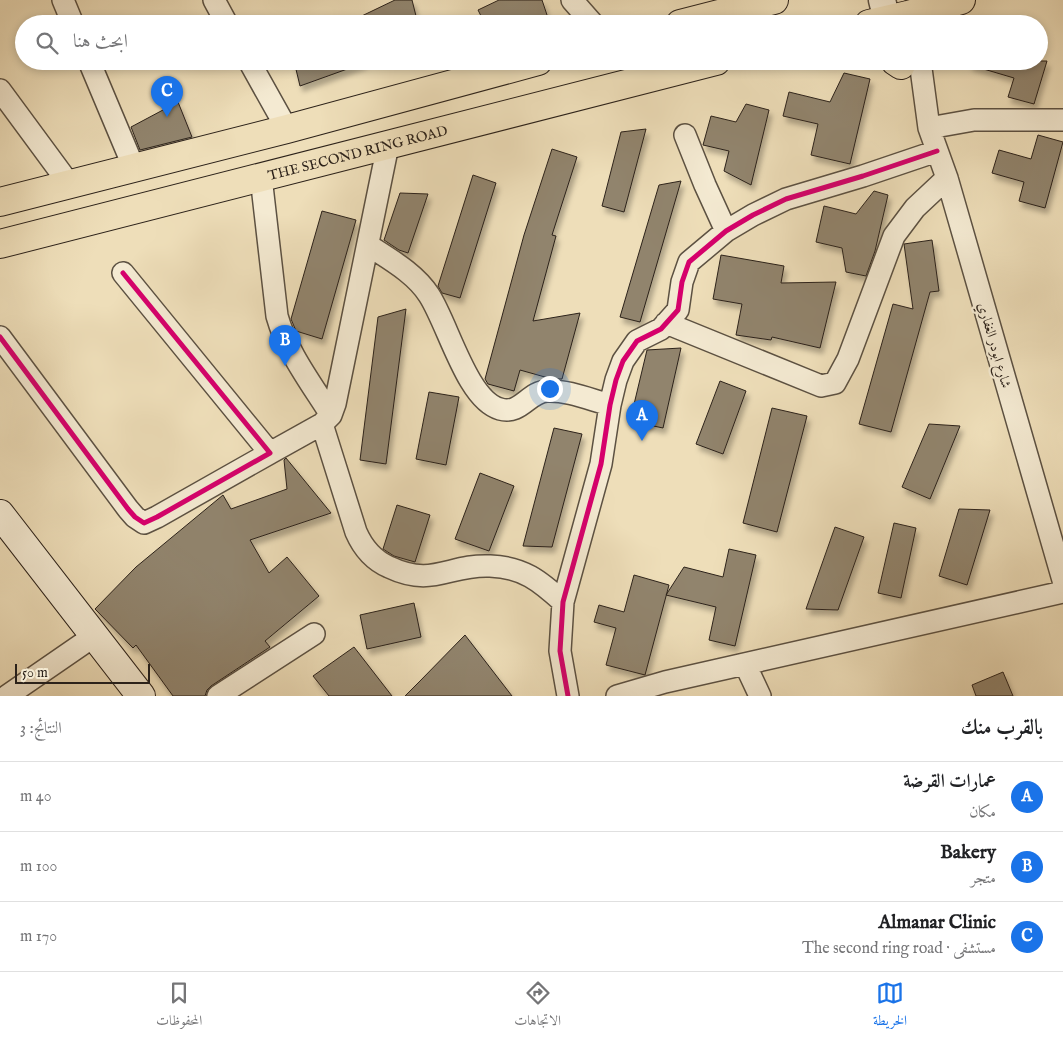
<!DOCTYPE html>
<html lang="ar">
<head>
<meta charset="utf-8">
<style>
	body { margin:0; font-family:"IM FELL English",Amiri,serif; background:#f2f2f2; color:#202124; direction:rtl }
	.scale { position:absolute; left:15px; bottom:12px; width:135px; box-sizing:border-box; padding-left:5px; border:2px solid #2c221a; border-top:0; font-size:14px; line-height:18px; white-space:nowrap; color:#2c221a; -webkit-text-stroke:4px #f4ead2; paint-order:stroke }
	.you { position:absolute; left:549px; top:388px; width:18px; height:18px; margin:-12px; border:4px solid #fff; border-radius:50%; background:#1a73e8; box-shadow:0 0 0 8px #1a73e833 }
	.badge { display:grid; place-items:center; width:32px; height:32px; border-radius:50%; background:#1a73e8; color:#fff; font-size:16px; font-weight:700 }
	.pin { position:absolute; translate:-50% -41px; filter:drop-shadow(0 1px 2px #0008) }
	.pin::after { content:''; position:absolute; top:26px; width:18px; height:15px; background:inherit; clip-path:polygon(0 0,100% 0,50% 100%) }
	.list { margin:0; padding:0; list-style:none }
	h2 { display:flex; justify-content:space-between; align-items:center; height:65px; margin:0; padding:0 20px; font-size:21px }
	h2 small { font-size:16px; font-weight:400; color:#757577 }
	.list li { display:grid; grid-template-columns:32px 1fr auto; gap:15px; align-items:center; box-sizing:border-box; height:70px; padding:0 20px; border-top:1px solid #e0e0e0 }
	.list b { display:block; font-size:19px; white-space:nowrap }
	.list p { margin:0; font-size:16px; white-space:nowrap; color:#757577 }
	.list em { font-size:16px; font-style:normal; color:#757577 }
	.icon { flex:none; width:28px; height:28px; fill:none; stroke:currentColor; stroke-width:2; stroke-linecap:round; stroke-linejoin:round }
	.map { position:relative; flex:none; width:1063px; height:696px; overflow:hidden; direction:ltr }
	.search { position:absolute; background:#fff; box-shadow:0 2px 8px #0003; left:15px; right:15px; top:15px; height:55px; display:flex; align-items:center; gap:12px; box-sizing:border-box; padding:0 18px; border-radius:28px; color:#757577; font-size:19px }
	.sheet { height:275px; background:#fff }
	nav { display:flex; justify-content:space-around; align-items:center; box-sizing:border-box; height:70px; border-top:1px solid #e0e0e0; background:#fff; font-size:14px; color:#757577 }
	nav a { display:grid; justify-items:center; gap:2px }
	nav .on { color:#1a73e8 }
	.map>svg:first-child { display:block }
	.building { fill:#91846d; stroke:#2c221a; filter:url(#shadow) }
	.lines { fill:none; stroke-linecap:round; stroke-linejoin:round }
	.minor-casing { stroke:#5c5142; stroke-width:24 }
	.tertiary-casing { stroke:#5c5142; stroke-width:29 }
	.secondary-casing { stroke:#2c221a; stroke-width:30 }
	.primary-casing { stroke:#2c221a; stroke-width:30 }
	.minor { stroke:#f4ead2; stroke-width:21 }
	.tertiary { stroke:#f4ead2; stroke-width:26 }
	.secondary { stroke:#f4ead2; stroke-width:28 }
	.primary { stroke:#eedeb9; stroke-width:28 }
	.cycleway-casing { stroke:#f4ead2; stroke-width:8 }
	.cycleway { stroke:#d6006c; stroke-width:5 }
	.labels { text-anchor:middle; stroke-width:4.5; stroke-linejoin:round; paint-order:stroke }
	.street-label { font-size:14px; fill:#2c221a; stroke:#f4ead2 }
</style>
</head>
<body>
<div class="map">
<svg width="1063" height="696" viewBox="0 0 1063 696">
	<defs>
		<filter id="shadow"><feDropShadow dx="3" dy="5.5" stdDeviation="2.5" flood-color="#0004"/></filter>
	</defs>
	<rect width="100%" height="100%" fill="#eedeb9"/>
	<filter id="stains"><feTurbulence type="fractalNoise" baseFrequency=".004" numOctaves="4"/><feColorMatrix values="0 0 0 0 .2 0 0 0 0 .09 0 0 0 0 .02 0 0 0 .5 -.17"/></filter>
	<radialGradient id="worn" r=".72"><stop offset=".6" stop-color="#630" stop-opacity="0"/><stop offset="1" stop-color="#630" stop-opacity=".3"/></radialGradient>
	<path class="building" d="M395,0H412L418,24H345Z
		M499,0H542L550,24H485L478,10Z
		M294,61H364V63L300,86Z
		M970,61H1047L1034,104L1008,97L1014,78L970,65Z
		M844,73L870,79L850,164L811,155L818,124L783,116L789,92L830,102Z
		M178,102L192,137L140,150L131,127Z
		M746,104L769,110L751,185L724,171L729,151L703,145L711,116L736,122Z
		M646,129L624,212L602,206L621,132Z
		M1038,135L1063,142L1045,208L1019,201L1024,182L992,173L999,150L1031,159Z
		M552,149L577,157L552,235L556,236L533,321L580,313L562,379H552L520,370L514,391L488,384L485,379L524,235Z
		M473,175L496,183L460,298L442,293L438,286Z
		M681,181L640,322L620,317L659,185Z
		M874,191L888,195L875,251L866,276L846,272L842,248L816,242L824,206L856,214Z
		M400,193L428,194L408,253L399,250L384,240Z
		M322,211L356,220L322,339L296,331L291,319Z
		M932,240L939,291L930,292L891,432L859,424L893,304L913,309L904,244Z
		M721,255L784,266L781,283L836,282L820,348L772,337L771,340L736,335L742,304L713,299Z
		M406,309L386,464L360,460L378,317Z
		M681,348L663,428L630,421L647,350Z
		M720,381L746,391L723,454L696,444Z
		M429,392L459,397L446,465L416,459Z
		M772,408L807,416L777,532L743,523Z
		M929,424L960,426L930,499L902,487Z
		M554,428L582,434L552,547L523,546Z
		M286,458L331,513L250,540L269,573L287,557L319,596L265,641L270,647L211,686L207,690L205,696H173L136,645L133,648L95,609L136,567L223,495L231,509L287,489L284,460Z
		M480,473L514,486L489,551L455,539Z
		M397,505L430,515L415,562L394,556L383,549Z
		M959,509L990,510L967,585L939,576Z
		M894,523L916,528L901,598L878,593Z
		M835,527L864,537L838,610L806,609Z
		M729,549L756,555L735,646L709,640L716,607L666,595L684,567L723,577Z
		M634,575L669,585L645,675L606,665L616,628L594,622L599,605L624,612Z
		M414,603L421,637L367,649L360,615Z
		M465,635L512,696H405L420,681Z
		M354,647L392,696H329L313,676Z
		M1003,672L1013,696H976L972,685Z"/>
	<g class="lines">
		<defs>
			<path id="minor" d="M63,0L73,24
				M214,0L227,24
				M572,0L593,24
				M89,61L134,168
				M249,61L287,129
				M920,61L929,128L947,178L1063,580
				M0,90L70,185
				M929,128L974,120H1063
				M685,135L705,185L726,231
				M261,177L277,316C287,352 311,383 331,415
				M368,245C389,259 415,273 429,295C448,324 467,400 500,409C521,415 528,392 547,391C568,390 591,400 610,405
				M666,323L821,386L835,383L848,359L894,236L915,208L947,178
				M0,337L128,509L135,517L144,523L157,517L270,453L123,273
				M322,424L356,532C363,548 373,560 389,567C433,588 449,564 490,566C523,567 540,581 563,602
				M270,453L322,424L331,415L335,404L388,145
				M745,664L760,696
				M7,696L94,636
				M218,696L314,634
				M568,696L560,651L563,602L601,464L610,405L616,380L623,361L637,341L661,329L678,310L682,282L689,262L726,231L753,215L786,199L863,176L937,151
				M617,696L665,682L1063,592"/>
			<path id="tertiary" d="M882,0L887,20"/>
			<path id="secondary" d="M0,514L141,696"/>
			<g id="primary">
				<path d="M680,24L774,0"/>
				<path d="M869,24L908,15L961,0"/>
				<path d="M895,61L901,65"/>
				<path d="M0,202L287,129L538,61"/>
				<path id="s1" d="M0,244L716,61"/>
			</g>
		</defs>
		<use href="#minor" class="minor-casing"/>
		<use href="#tertiary" class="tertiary-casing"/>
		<use href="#secondary" class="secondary-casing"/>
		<use href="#primary" class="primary-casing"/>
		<use href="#minor" class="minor"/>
		<use href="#tertiary" class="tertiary"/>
		<use href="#secondary" class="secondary"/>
		<use href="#primary" class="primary"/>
		<defs>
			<path id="cycleway" d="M0,337L128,509L135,517L144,523L157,517L270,453L123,273
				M568,696L560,651L563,602L601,464L610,405L616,380L623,361L637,341L661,329L678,310L682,282L689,262L726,231L753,215L786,199L863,176L937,151"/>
		</defs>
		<use href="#cycleway" class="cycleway-casing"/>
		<use href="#cycleway" class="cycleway"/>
	</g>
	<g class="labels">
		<g class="street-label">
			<text dy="5" stroke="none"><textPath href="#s1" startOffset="369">THE SECOND RING ROAD</textPath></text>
			<text transform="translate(995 345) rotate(74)" y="5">شارع ابودر الغفاري</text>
		</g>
	</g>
	<rect width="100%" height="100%" filter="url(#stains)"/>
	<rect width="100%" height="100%" fill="url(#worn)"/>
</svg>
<div class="scale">50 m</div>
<div class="you"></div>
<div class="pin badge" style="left:642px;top:441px">A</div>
<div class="pin badge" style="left:285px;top:366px">B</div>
<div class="pin badge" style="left:167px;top:117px">C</div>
<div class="search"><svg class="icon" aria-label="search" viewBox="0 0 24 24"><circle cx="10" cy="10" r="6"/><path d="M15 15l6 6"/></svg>ابحث هنا</div>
</div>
<section class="sheet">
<h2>بالقرب منك<small>النتائج: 3</small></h2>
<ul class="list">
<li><span class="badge">A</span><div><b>عمارات القرضة</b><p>مكان</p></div><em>40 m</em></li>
<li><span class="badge">B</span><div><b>Bakery</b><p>متجر</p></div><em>100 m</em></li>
<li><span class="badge">C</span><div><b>Almanar Clinic</b><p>مستشفى · The second ring road</p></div><em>170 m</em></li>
</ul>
</section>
<nav>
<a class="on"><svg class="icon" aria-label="map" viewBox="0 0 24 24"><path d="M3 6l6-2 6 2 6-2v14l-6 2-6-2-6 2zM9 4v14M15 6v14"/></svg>الخريطة</a>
<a><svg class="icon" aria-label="directions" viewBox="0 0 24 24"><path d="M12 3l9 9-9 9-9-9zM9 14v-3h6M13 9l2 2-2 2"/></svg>الاتجاهات</a>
<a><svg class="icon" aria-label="saved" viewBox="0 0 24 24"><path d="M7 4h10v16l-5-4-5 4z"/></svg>المحفوظات</a>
</nav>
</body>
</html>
